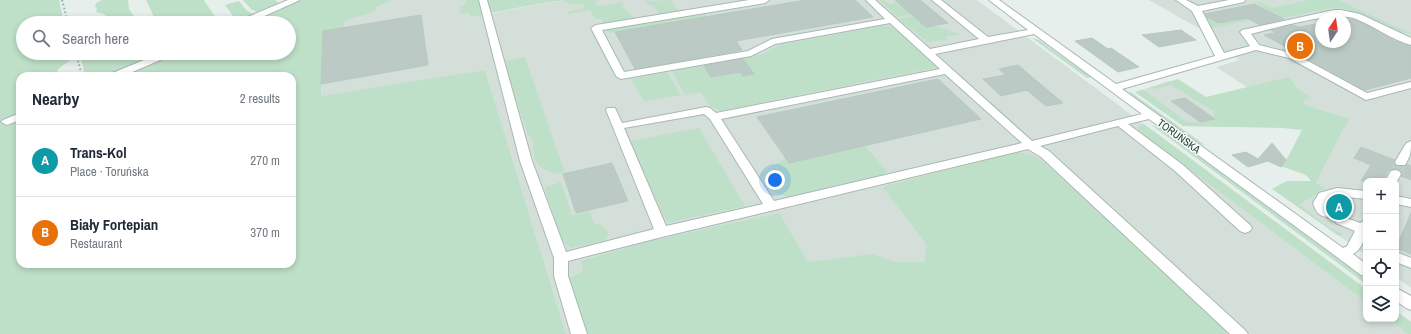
<!DOCTYPE html>
<html lang="en">
<head>
<meta charset="utf-8">
<style>
	body { margin:0; font-family:"Archivo Narrow",sans-serif; background:#f6f6f7; color:#1f2937 }
	.controls { position:absolute; right:12px; bottom:12px; display:grid; overflow:hidden; border-radius:8px; box-shadow:0 2px 6px #0003 }
	.controls button { width:36px; height:36px; display:grid; place-items:center; padding:0; border:0; border-bottom:1px solid #e0e1e3; background:#fff; color:#1f2937; font:20px sans-serif }
	.compass { position:absolute; left:1315px; top:12px; width:36px; height:36px; border-radius:50%; background:#fff; box-shadow:0 2px 6px #0003; rotate:13deg }
	.you { position:absolute; left:775px; top:180px; width:14px; height:14px; margin:-10px; border:3px solid #fff; border-radius:50%; background:#1a73e8; box-shadow:0 0 0 6px #1a73e833 }
	.badge { display:grid; place-items:center; width:26px; height:26px; border-radius:50%; background:#db2777; color:#fff; font-size:13px; font-weight:700 }
	.pin { position:absolute; translate:-50% -50%; border:2px solid #fff; box-shadow:0 1px 4px #0006 }
	.list { margin:0; padding:0; list-style:none }
	h2 { display:flex; justify-content:space-between; align-items:center; height:52px; margin:0; padding:0 16px; font-size:17px }
	h2 small { font-size:13px; font-weight:400; color:#747a83 }
	.list li { display:grid; grid-template-columns:26px 1fr auto; gap:12px; align-items:center; box-sizing:border-box; height:72px; padding:0 16px; border-top:1px solid #e0e1e3 }
	.list b { display:block; font-size:15px; white-space:nowrap }
	.list p { margin:0; font-size:13px; white-space:nowrap; color:#747a83 }
	.list em { font-size:13px; font-style:normal; color:#747a83 }
	.icon { flex:none; width:22px; height:22px; fill:none; stroke:currentColor; stroke-width:2; stroke-linecap:round; stroke-linejoin:round }
	.map { position:relative; flex:none; width:1411px; height:334px; overflow:hidden }
	.search { position:absolute; background:#fff; box-shadow:0 2px 6px #0003; left:16px; top:16px; width:280px; height:44px; display:flex; align-items:center; gap:10px; box-sizing:border-box; padding:0 14px; border-radius:22px; color:#747a83; font-size:15px }
	.panel { position:absolute; background:#fff; box-shadow:0 2px 6px #0003; left:16px; top:72px; width:280px; height:196px; border-radius:12px }
	.map>svg:first-child { display:block }
	.built { fill:#d4dfda; fill-rule:evenodd }
	.green { fill:#bfe0c8 }
	.building { fill:#bbcac4; stroke:#b8c9c2 }
	.lines { fill:none; stroke-linecap:round; stroke-linejoin:round }
	.minor-tunnel { stroke:#bfccc8; stroke-width:14; stroke-dasharray:14 6; stroke-linecap:butt }
	.minor-casing { stroke:#a8b8b2; stroke-width:2 }
	.path { stroke:#86b3a5; stroke-width:2; stroke-dasharray:1.5 2.5; stroke-linecap:butt }
	.minor { fill:#fff; fill-rule:evenodd }
	.labels { text-anchor:middle; stroke-width:3; stroke-linejoin:round; paint-order:stroke }
	.street-label { font-size:11px; fill:#24423a; stroke:#f7fbf9 }
</style>
</head>
<body>
<div class="map">
<svg width="1411" height="334" viewBox="0 0 1411 334">
	<rect width="100%" height="100%" fill="#e6efeb"/>
	<path class="built" d="M392,0H465L470,17L558,1L555,0H977L1366,289V319H1396V311L1411,322V334H566L485,70L321,98L325,10Z
		M1149,0H1411V32H1408L1411,34V288L1396,277V181H1366V255L1298,207L1324,188L1316,183L1344,128L1247,87L1216,67L1240,60L1223,51L1211,29L1198,28ZM1321,18H1345V42H1321Z
		M1170,81L1236,127L1183,126L1135,92Z"/>
	<path class="green" d="M0,0H59L64,23H23V53H77C72,61 63,64 57,71L61,75L64,76H20V115L11,119L0,121Z
		M102,0H128L129,9L136,19L148,20L155,19L146,0H204C209,9 215,15 219,23H102L106,15L96,12L97,9L95,6L96,3Z
		M243,0H275L279,3L286,0H291L258,13L251,9Z
		M302,0H392L376,7V10C367,16 354,16 345,21L343,28L323,31L321,96L485,70L566,334H0V124L20,116V264H292V76H118L174,53H289V23H247Z
		M465,0H479L482,15L470,17L469,13L463,14L459,11L461,7L466,4Z
		M486,0H597L594,4L598,6L622,2L624,3L622,6L635,18L656,15L658,13L654,6L649,5L645,1L670,0L680,13L608,24L602,22L601,18L595,19L590,10L568,14V11L584,8L583,4H570L562,0L489,13Z
		M879,0H884L889,4L898,3L912,14L897,17Z
		M1309,0H1338L1407,32H1411V34L1407,32L1400,34L1356,13L1344,9L1331,8L1283,18L1274,15L1211,28L1202,15L1218,24L1273,13L1254,2H1260L1272,8Z
		M239,1L246,10L255,15L235,23H230L236,20L225,5Z
		M704,13L708,17L611,33L606,31L610,27Z
		M914,16L926,27L935,26L960,34L945,37L948,40L927,42L899,19Z
		M880,26H891L897,30L939,67L720,111L710,106L701,92L685,95L672,71L763,54L779,45Z
		M1032,38L1039,40L1091,77L1087,78Z
		M80,53H163L114,73L104,76H85Z
		M525,57L565,173C552,175 540,170 534,158C535,151 532,147 533,141L528,135L505,65L507,61Z
		M667,72L681,95L644,101L631,79Z
		M1288,77L1294,83L1295,86L1311,98L1304,100V104L1311,107L1350,119L1344,128L1316,183L1325,188L1300,205L1327,226L1344,234L1339,236L1272,189L1287,181H1311L1306,175L1281,166L1288,157L1302,130L1283,128L1183,126L1135,92L1142,90L1147,92L1187,122L1201,123L1216,119L1214,117L1215,112L1171,85L1154,89L1149,88L1178,79L1206,97Z
		M1129,91L1205,145L1200,144L1131,95Z
		M1144,124L1366,289V302L1140,132L1138,129L1139,126Z
		M1150,124L1161,129L1366,279V284Z
		M699,128L745,206L667,223L630,141Z
		M865,146L887,171L884,175L790,198L772,191L768,188L760,174L786,158L789,163Z
		M1017,152L1032,155L1040,159L1222,324L1226,334H584L569,278L583,272L581,261L646,242L779,213L808,262L872,254L896,262H924L927,245L883,188L885,186Z
		M561,182L572,215L590,212L594,224H600L608,231L607,238L603,241L571,248L561,239L545,189L546,187Z
		M1396,311L1411,322V334H1408L1388,319H1396Z"/>
	<path class="building" d="M806,0H855L873,17L736,41L742,50L635,69L615,32Z
		M895,0H920L948,23L926,27Z
		M1254,4L1284,19L1260,25L1247,18L1218,23L1207,17L1205,14Z
		M421,15L428,65L321,84L323,31Z
		M1345,18L1356,20L1396,41L1411,46V78L1365,90L1264,35L1275,33L1271,30L1294,25L1299,27L1321,23V42H1345Z
		M1181,30L1196,40L1159,47L1142,35Z
		M1092,38L1108,49L1111,48L1139,67L1118,72L1075,41Z
		M743,59L754,74L743,76L740,72L711,77L704,66Z
		M1018,65L1038,82L1063,103L1046,106L1027,90L1001,96L983,79L1006,75L999,69Z
		M938,79L981,119L789,163L757,117Z
		M1185,98L1215,119L1200,122L1171,101Z
		M1272,143L1286,160L1281,167L1268,161L1248,167L1232,155L1246,152L1258,159Z
		M1361,147L1395,160L1394,163L1397,166H1405L1407,164L1411,166V180L1401,176L1402,173L1400,170L1395,169L1388,171L1383,181H1361L1371,165L1354,158Z
		M612,163L628,201L576,213L563,174Z
		M1336,198H1344L1351,201L1344,215L1336,216L1333,221L1326,218L1332,216L1333,212L1330,208Z
		M1411,213V254L1396,248Z"/>
	<g class="lines">
		<path class="minor-tunnel" d="M1395,174L1401,162"/>
		<defs>
			<path id="minor" d="M288,0H300L249,23H236L238,21Z
				M479,0H487L532,161L566,252L654,229L606,110L607,108H615L622,123L706,107L710,108L716,113L940,69L890,23L775,44L751,56L621,79L616,76L591,28L596,25L749,0H769L765,3L602,30L624,72L748,51L772,39L885,19L866,0H875L930,49L979,39L932,0H941L988,37L1028,30L989,0H999L1116,84L1215,56L1192,11L1176,0H1186L1198,6L1229,0H1245L1244,2L1202,11L1224,53L1250,46L1240,32L1242,30L1334,10H1341L1360,14L1411,38V45C1392,40 1374,26 1356,19C1334,10 1276,28 1251,34L1259,45L1295,54L1367,93L1411,82V88L1366,100L1289,58L1256,50L1122,89L1343,248L1347,246L1355,231L1336,223L1334,220L1336,217L1341,216L1360,223L1366,220C1366,232 1365,248 1353,254L1366,264V276L1361,275L1337,257L1149,119L1128,124L1183,165L1250,225L1252,228L1250,231L1245,233L1240,231L1175,171L1118,126L1040,146L1049,151L1245,330L1248,334H1230L1041,157L1028,149L662,237L568,261V276L587,334H571L554,276V258L520,161ZM1034,34L1142,114L1032,141L935,54ZM945,74L1022,143L774,201L721,119ZM704,114L710,119L763,204L666,226L624,128Z
				M161,53H174L172,55L123,76H109L110,74Z
				M20,113V120L7,125L1,122L3,120Z
				M1411,141C1411,151 1411,156 1405,165H1397L1395,162L1405,145L1407,143Z
				M1395,170L1399,171L1401,174L1396,183V181H1385L1391,171Z
				M1337,188L1366,191V199L1337,196L1328,199L1325,203L1332,213L1331,216C1320,219 1316,212 1313,203L1319,193Z
				M1396,196L1411,199V207L1396,204Z
				M1396,252L1411,258V268L1396,262Z
				M1396,288L1411,296V310L1406,308L1396,301Z"/>
		</defs>
		<use href="#minor" class="minor-casing"/>
		<path class="path" d="M62,0L68,23
			M76,53L82,76"/>
		<use href="#minor" class="minor"/>
	</g>
	<g class="labels">
		<g class="street-label">
			<text transform="translate(1179 136) rotate(36)" y="4">TORUŃSKA</text>
		</g>
	</g>
</svg>
<div class="controls">
<button>+</button>
<button>−</button>
<button><svg class="icon" aria-label="locate" viewBox="0 0 24 24"><circle cx="12" cy="12" r="6"/><path d="M12 2v4M12 18v4M2 12h4M18 12h4"/></svg></button>
<button><svg class="icon" aria-label="layers" viewBox="0 0 24 24"><path d="M12 4l9 5-9 5-9-5zM3 14l9 5 9-5"/></svg></button>
</div>
<svg class="compass" viewBox="-18 -18 36 36"><path d="M0-13l5 13h-10z" fill="#e53935"/><path d="M0 13l5-13h-10z" fill="#747a83"/></svg>
<div class="you"></div>
<div class="pin badge" style="left:1339px;top:207px;background:#0f9aa8">A</div>
<div class="pin badge" style="left:1300px;top:46px;background:#e8710a">B</div>
<div class="search"><svg class="icon" aria-label="search" viewBox="0 0 24 24"><circle cx="10" cy="10" r="6"/><path d="M15 15l6 6"/></svg>Search here</div>
<section class="panel">
<h2>Nearby<small>2 results</small></h2>
<ul class="list">
<li><span class="badge" style="background:#0f9aa8">A</span><div><b>Trans-Kol</b><p>Place · Toruńska</p></div><em>270 m</em></li>
<li><span class="badge" style="background:#e8710a">B</span><div><b>Biały Fortepian</b><p>Restaurant</p></div><em>370 m</em></li>
</ul>
</section>
</div>
</body>
</html>
